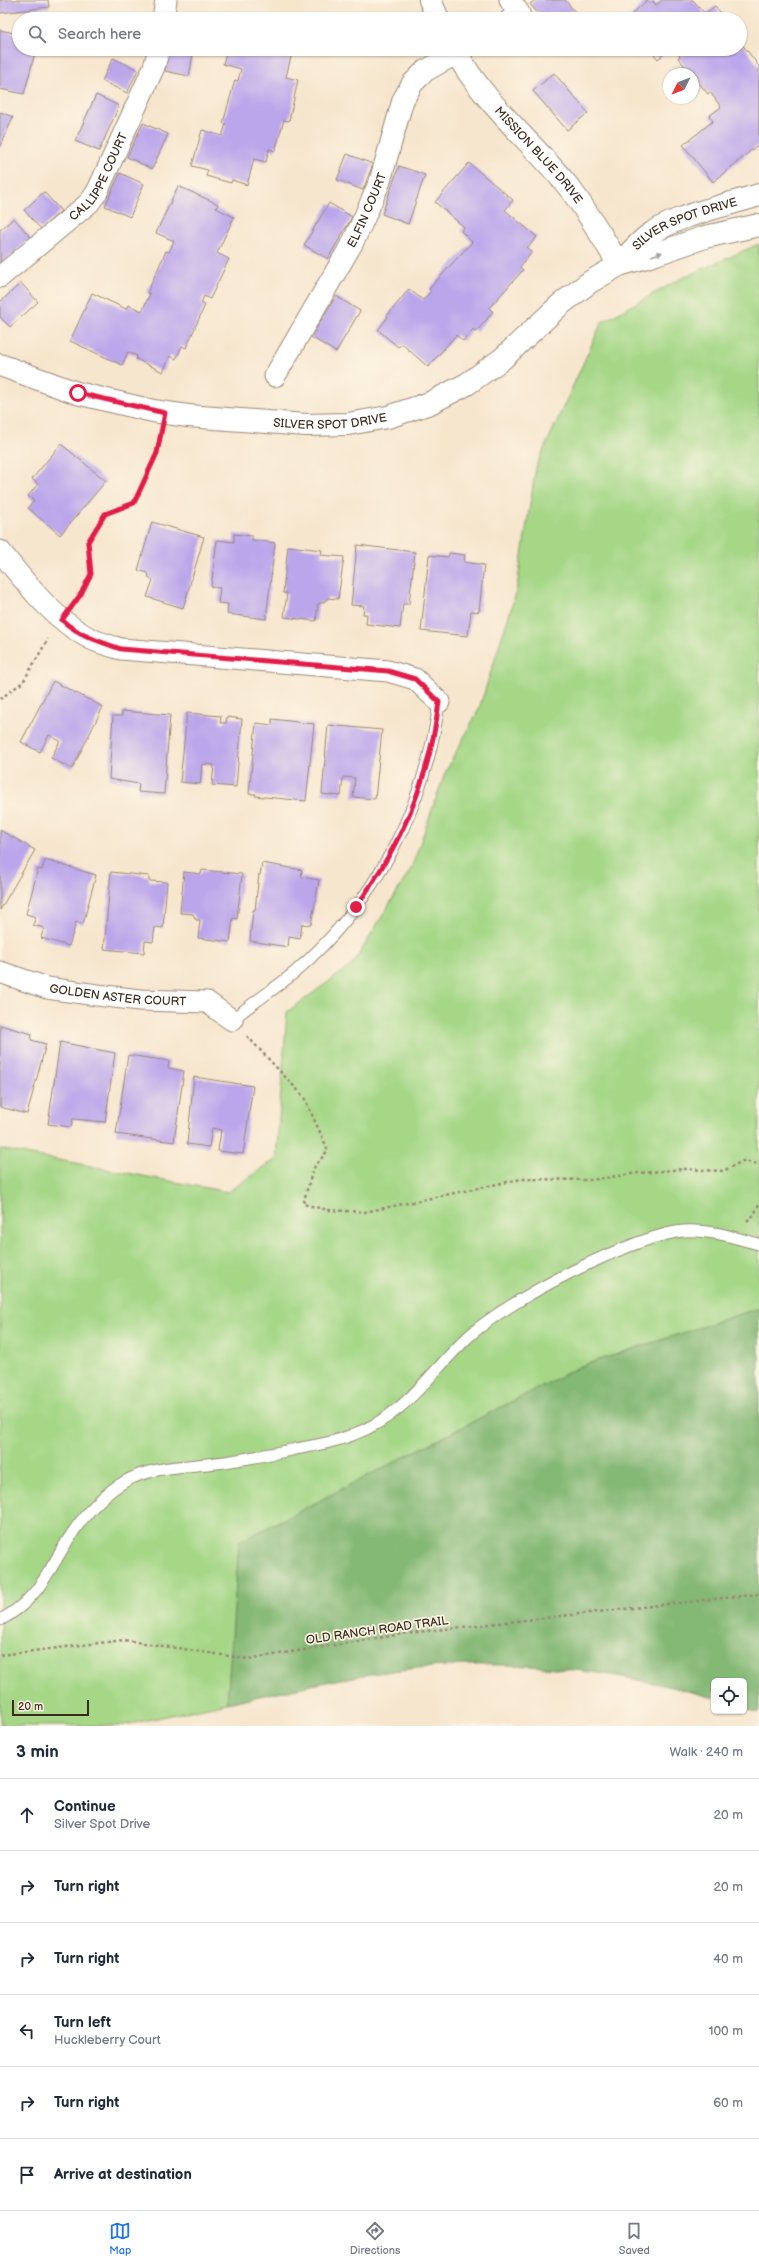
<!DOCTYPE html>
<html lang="en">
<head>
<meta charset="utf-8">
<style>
	body { margin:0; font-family:"Balsamiq Sans",sans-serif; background:#f2f2f3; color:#1f2937 }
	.controls { position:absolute; right:12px; bottom:12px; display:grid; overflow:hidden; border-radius:6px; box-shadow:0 1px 3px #0004 }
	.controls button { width:36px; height:36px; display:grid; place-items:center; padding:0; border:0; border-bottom:1px solid #e0e1e3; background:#fff; color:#1f2937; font:20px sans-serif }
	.compass { position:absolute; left:663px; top:68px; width:36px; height:36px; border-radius:50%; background:#fff; box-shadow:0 1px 3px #0004; rotate:228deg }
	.scale { position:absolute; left:12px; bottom:10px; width:77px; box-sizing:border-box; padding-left:4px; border:2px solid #3b2a1e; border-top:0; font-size:11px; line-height:14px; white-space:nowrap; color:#3b2a1e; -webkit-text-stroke:3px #fcf5e5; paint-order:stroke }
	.stop { position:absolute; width:12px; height:12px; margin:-9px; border:3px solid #e11d48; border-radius:50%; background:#fff }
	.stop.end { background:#e11d48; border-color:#fff; box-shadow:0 1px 4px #0008 }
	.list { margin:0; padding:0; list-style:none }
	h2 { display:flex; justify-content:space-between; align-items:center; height:52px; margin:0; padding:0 16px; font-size:17px }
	h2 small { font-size:13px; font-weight:400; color:#747a83 }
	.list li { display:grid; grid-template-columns:26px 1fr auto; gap:12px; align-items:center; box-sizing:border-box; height:72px; padding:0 16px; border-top:1px solid #e0e1e3 }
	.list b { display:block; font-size:15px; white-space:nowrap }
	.list p { margin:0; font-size:13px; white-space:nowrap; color:#747a83 }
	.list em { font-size:13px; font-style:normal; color:#747a83 }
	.icon { flex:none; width:22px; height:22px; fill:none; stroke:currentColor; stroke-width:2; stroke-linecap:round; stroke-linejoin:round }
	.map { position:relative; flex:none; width:759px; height:1726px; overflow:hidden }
	.search { position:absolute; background:#fff; box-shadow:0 1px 3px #0004; left:12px; right:12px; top:12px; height:44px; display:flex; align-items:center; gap:10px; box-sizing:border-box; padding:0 14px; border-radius:22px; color:#747a83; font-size:15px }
	.sheet { height:484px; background:#fff }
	nav { display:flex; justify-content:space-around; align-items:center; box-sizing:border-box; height:56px; border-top:1px solid #e0e1e3; background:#fff; font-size:11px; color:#747a83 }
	nav a { display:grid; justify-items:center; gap:2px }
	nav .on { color:#1a73e8 }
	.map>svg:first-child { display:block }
	.green { fill:#a5d787; stroke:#708052 }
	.forest { fill:#84b874; stroke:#607149 }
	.building { fill:#bba6eb }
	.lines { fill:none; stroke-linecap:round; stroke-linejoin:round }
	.service-casing { stroke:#998876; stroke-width:13 }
	.minor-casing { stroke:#998876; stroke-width:23 }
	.tertiary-casing { stroke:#998876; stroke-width:24 }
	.path { stroke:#998876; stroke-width:2.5; stroke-dasharray:3 3; stroke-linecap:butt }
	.service { stroke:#fff; stroke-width:11 }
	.minor { stroke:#fff; stroke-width:21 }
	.tertiary { stroke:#fff; stroke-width:22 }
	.oneway { fill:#a79f9a }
	.route { stroke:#e11d48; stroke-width:5 }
	.labels { text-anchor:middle; stroke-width:3.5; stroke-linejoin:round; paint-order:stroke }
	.street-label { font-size:12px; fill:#3b2a1e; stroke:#fcf5e5 }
</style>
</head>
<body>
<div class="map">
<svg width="759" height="1726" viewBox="0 0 759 1726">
	<rect width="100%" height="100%" fill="#fcf5e5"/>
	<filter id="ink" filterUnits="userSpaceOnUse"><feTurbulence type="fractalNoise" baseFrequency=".025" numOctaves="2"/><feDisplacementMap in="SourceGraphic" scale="8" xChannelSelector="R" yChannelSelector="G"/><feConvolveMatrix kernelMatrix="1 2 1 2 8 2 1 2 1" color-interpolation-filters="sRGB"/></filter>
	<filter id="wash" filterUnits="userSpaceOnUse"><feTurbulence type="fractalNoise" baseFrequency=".012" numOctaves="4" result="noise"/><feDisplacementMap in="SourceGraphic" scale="16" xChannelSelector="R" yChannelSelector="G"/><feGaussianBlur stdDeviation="0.9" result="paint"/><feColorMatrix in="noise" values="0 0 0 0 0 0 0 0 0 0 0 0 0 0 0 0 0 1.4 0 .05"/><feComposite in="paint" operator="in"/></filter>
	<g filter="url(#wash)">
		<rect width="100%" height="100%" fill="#f7e6ce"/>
		<path class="green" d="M759,244V1308L581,1366L240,1542L227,1703L120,1726H0V1149L228,1192L276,1159L287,1012L353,964L411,869L445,773L479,709L516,593L536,467L602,322L684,277Z"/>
		<path class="forest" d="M759,1308V1713L744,1708V1681H714V1698C611,1669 506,1657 400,1670C342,1677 284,1691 227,1703L239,1542L581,1366Z"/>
		<g id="blocks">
			<path class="building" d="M0,0H48L49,7L0,13Z
				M535,0H565L581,19H543L530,4Z
				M647,0L650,4L653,1L656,5L662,0H693L705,14L715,6L726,19H627Z
				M240,14L255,19H238Z
				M0,30L19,34V49H36L24,94L0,89Z
				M740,36L744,41L741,43L759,66V144L713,182L683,145L713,121L709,116L721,107L710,92L708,94L678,58L680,56L674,49H740Z
				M169,49H194L189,76L165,71Z
				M227,49H293L286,77L298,80L289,121L284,120L275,151L269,149L266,162L254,159L247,185L232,180L231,183L206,176L208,170L192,166L202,130L222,136L226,124L223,123L235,80L238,81L241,69L223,64Z
				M649,49H670L658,59Z
				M113,58L138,70L127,93L102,81Z
				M554,73L588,113L567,130L533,91Z
				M96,95L119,106L99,151L75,141Z
				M0,112L13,117L0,148Z
				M143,123L168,134L152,169L127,157Z
				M347,154L373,164L363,190L337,180Z
				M469,163L513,200L505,210L537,237L527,248L532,252L520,267L523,270L489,308L493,312L476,332L473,329L463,341L456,335L428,367L402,344L398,347L378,330L388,317L387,316L409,289L423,300L431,291L429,289L472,242L461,231L464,227L435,202Z
				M399,166L425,175L408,224L382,214Z
				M120,173L144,184L130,217L105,206Z
				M178,186L218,204L216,208L234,217L217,253L229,259L210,299L204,296L201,303L205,305L186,348L182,346L176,359L170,356L163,372L136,359L137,356L128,352L122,365L70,341L92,293L126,309L128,305L142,311L150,294L147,293L166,251L169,252L174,241L156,233Z
				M44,192L61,211L41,229L24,210Z
				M329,203L352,217L328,259L304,245Z
				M14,218L31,238L0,265V230Z
				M21,283L38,302L10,327L0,317V302Z
				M336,296L360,311L336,352L311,337Z
				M61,444L106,481L60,535L28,508L34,501L28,496L38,484L32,479Z
				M152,522L204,537L183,608L147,597L153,580L149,578L148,573L138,570Z
				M234,534L252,536V540L275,543L266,619L227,614L228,604L218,603L220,588L211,587L217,540L234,542Z
				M357,545L415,552L409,604H403L400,628L366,624L367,614H363L364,606L351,605Z
				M288,546L322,550L321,555L344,557L338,599L328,598L324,602L318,604L316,621L284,617L287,593H283Z
				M449,553L465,555L464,562L484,565L479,612L471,611L468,636L421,631L429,555L448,557Z
				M53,681L103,707L72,769L51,758L60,741L49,735L40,752L21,742Z
				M122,711L170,715L164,794L138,792L139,784L109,779L113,716H122Z
				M187,713L221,716L220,723H226L227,717L242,719L236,787L212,785L214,765L202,764L200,784L180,782Z
				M272,719L314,724L306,801L255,796L256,794H249L256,723L272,725Z
				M328,725L382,730L375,799L353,797L355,778L343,777L341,796L322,794Z
				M0,830L35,850L0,910Z
				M45,860L96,875L83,924L76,922L69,946L41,938L44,928L33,925L36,917L26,914L38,869L42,870Z
				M262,863L302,870L301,877L319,880L311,925L302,924L300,939L289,937L288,947L250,941L253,910H255L259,874L260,875Z
				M202,870L242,874L237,919L233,918L230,942L198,938L200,920H196L193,914L180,913L184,872L201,874Z
				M111,872L149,876V881L167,882L163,928L155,927L153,942L145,941L144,953L104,949Z
				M0,1025L32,1034L31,1040L46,1044L27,1114L0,1107Z
				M60,1042L115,1053L105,1122L73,1119L71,1127L48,1124Z
				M128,1055L169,1061L168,1068L184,1071L174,1142L116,1134Z
				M194,1077L253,1086L243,1154L218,1151L221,1130L212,1128L209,1147L187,1144Z"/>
		</g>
	</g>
	<g filter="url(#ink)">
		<use href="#blocks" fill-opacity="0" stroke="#998876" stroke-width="1"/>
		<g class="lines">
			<defs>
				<path id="service" d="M232,1020C252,1003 275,989 295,972C375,903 426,807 439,702
					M0,1620C38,1601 49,1569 71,1535C85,1514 102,1495 124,1482C151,1466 185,1467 216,1463C241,1460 266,1455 291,1450C311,1446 333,1443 352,1435C405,1416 428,1375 467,1338C506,1301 629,1237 683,1231C709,1229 733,1237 758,1244"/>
				<g id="minor">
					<path d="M510,0L519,13L511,19"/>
					<path d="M163,19L166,0"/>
					<path id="s1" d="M0,277L89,203L97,192L154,67L159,49"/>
					<path id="s2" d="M275,376L353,242L365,216L380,181L403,100L412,84L425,71L464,49"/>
					<path d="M0,551C27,584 51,617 89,638C99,643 111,646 121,649L388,671L415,679L439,702"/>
					<path id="s3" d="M0,972L47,988L97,995L140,1000L207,1002L232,1020"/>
				</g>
				<g id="tertiary">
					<path d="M430,0L438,19"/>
					<path id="s4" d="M454,49C483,102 530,140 567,185C587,210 603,238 619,265"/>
					<path id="s5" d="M619,265C630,253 639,241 652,233C678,215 728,205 759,195"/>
					<path id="s6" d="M0,365L77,393L153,411L188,416L306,425L348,424L388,417L430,403L467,384L502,359L561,304L590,282L619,265L650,256L705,237L759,225"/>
				</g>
			</defs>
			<use href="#service" class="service-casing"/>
			<use href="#minor" class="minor-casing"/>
			<use href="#tertiary" class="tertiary-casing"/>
			<path class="path" d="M76,601L91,574L87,542L105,514L134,503L157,453L160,437
				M0,699L23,682L48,639
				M247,1036L304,1097L328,1150L313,1169L303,1204L328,1210L365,1212L521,1179L591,1180L638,1173L685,1169L723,1171L743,1161L759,1164
				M747,1221L754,1215L759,1204
				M0,1655L124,1640L248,1659L409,1633L759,1594"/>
			<use href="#service" class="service"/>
			<use href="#minor" class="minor"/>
			<use href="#tertiary" class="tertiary"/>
		</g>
		<defs><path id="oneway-solid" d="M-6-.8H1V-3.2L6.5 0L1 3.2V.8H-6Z"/></defs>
		<use class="oneway" href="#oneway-solid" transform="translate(657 254) rotate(-19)"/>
	</g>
	<g class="lines" filter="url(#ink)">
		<path class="route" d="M78,393L165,413L157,453L134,503L105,514L88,542L91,574L81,594L62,620C78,635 100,642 121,649L388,671L415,679L439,702C429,782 402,842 356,907"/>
	</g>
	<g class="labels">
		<g class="street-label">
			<text dy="4" stroke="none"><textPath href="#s4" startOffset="136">MISSION BLUE DRIVE</textPath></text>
			<text dy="4" stroke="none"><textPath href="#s1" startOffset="143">CALLIPPE COURT</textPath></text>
			<text dy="4" stroke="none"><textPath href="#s2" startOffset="190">ELFIN COURT</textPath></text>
			<text dy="4" stroke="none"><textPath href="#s5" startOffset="80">SILVER SPOT DRIVE</textPath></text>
			<text dy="4" stroke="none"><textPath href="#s6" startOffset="338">SILVER SPOT DRIVE</textPath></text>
			<text dy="4" stroke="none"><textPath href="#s3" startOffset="121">GOLDEN ASTER COURT</textPath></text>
			<text transform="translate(377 1630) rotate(-8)" y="4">OLD RANCH ROAD TRAIL</text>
		</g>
	</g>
</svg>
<div class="controls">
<button><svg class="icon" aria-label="locate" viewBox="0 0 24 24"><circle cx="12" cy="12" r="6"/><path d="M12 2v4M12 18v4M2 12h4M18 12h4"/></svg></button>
</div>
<svg class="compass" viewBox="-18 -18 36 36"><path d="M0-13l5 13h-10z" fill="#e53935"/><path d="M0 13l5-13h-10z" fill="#747a83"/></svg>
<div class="scale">20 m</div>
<div class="stop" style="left:78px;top:393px"></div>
<div class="stop end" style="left:356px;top:907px"></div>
<div class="search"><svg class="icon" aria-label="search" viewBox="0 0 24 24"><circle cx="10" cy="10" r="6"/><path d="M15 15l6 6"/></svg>Search here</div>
</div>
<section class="sheet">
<h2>3 min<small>Walk · 240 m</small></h2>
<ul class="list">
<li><svg class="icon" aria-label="ahead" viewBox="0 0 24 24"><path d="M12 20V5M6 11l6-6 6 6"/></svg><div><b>Continue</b><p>Silver Spot Drive</p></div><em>20 m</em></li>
<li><svg class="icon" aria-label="right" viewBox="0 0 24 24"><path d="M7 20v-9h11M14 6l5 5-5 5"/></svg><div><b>Turn right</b></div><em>20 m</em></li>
<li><svg class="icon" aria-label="right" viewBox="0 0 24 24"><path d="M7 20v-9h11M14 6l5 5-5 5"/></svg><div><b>Turn right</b></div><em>40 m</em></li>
<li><svg class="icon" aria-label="left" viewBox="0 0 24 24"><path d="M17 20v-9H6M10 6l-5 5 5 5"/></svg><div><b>Turn left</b><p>Huckleberry Court</p></div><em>100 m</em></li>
<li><svg class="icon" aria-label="right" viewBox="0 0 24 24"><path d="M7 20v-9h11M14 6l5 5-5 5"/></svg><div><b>Turn right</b></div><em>60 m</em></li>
<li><svg class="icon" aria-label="arrive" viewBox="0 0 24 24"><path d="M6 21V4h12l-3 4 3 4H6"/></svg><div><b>Arrive at destination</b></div></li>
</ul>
</section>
<nav>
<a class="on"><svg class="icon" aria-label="map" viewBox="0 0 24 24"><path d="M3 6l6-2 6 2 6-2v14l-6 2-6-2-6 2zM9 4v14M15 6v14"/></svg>Map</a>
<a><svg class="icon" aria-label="directions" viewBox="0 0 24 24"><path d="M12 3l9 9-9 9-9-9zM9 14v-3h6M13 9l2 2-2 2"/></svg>Directions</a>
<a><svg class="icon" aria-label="saved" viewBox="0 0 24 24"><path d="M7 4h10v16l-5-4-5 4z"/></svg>Saved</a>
</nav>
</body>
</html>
